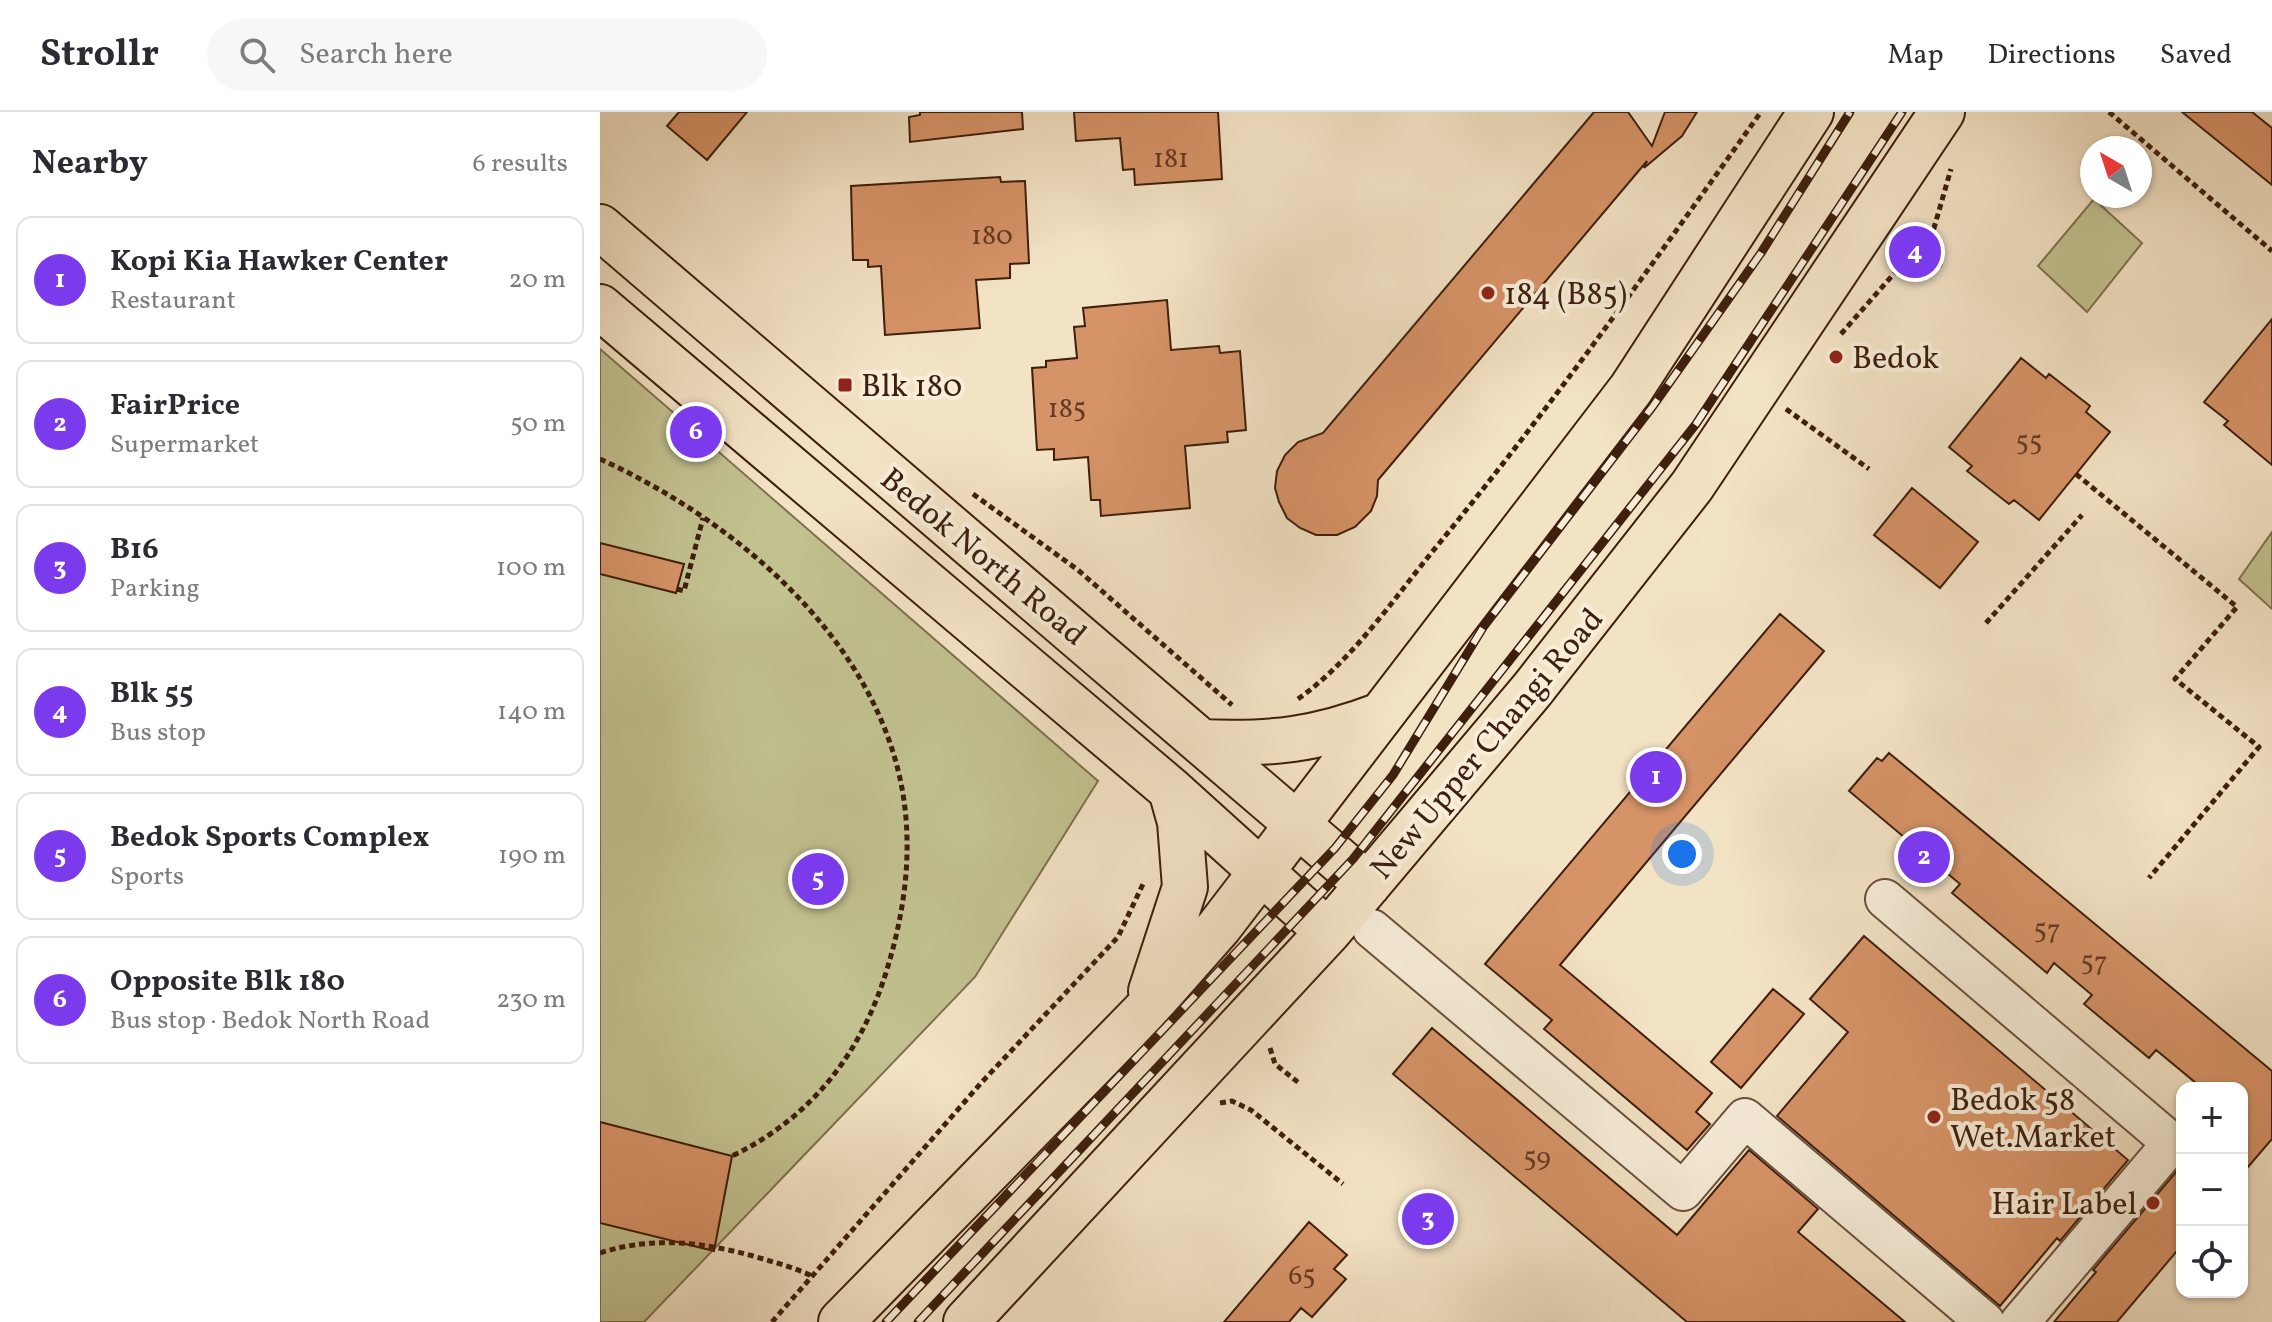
<!DOCTYPE html>
<html lang="en">
<head>
<meta charset="utf-8">
<style>
	body { margin:0; font-family:Vollkorn,serif; background:#f7f7f7; color:#2b2b33 }
	.controls { position:absolute; right:24px; bottom:24px; display:grid; overflow:hidden; border-radius:16px; box-shadow:0 2px 6px #0004 }
	.controls button { width:72px; height:72px; display:grid; place-items:center; padding:0; border:0; border-bottom:2px solid #e1e1e2; background:#fff; color:#2b2b33; font:40px sans-serif }
	.compass { position:absolute; left:1480px; top:24px; width:72px; height:72px; border-radius:50%; background:#fff; box-shadow:0 2px 6px #0004; rotate:321deg }
	.you { position:absolute; left:1082px; top:742px; width:28px; height:28px; margin:-20px; border:6px solid #fff; border-radius:50%; background:#1a73e8; box-shadow:0 0 0 12px #1a73e833 }
	.badge { display:grid; place-items:center; width:52px; height:52px; border-radius:50%; background:#7c3aed; color:#fff; font-size:26px; font-weight:700 }
	.pin { position:absolute; translate:-50% -50%; border:4px solid #fff; box-shadow:0 2px 8px #0006 }
	.list { margin:0; padding:0; list-style:none }
	h2 { display:flex; justify-content:space-between; align-items:center; height:104px; margin:0; padding:0 32px; font-size:34px }
	h2 small { font-size:26px; font-weight:400; color:#7c7c81 }
	.list li { display:grid; grid-template-columns:52px 1fr auto; gap:24px; align-items:center; box-sizing:border-box; height:128px; margin:0 16px 16px; padding:0 16px; border:2px solid #e1e1e2; border-radius:16px }
	.list b { display:block; font-size:30px; white-space:nowrap }
	.list p { margin:0; font-size:26px; white-space:nowrap; color:#7c7c81 }
	.list em { font-size:26px; font-style:normal; color:#7c7c81 }
	.icon { flex:none; width:44px; height:44px; fill:none; stroke:currentColor; stroke-width:2; stroke-linecap:round; stroke-linejoin:round }
	.map { position:relative; flex:none; width:1672px; height:1210px; overflow:hidden }
	header { display:flex; align-items:center; gap:48px; box-sizing:border-box; height:112px; padding:0 40px; background:#fff; border-bottom:2px solid #e1e1e2 }
	header strong { font-size:38px }
	nav { display:flex; gap:44px; margin-inline-start:auto; font-size:28px }
	.search { width:560px; height:72px; background:#f7f7f7; display:flex; align-items:center; gap:20px; box-sizing:border-box; padding:0 28px; border-radius:44px; color:#7c7c81; font-size:30px }
	main { display:flex }
	aside { flex:1; background:#fff }
	.map>svg:first-child { display:block }
	.green { fill:#c2c190; stroke:#80704e; stroke-width:2 }
	.building { fill:#d69367; stroke:#3e1e0d; stroke-width:2 }
	.lines { fill:none; stroke-linecap:round; stroke-linejoin:round }
	.street-casing { stroke:#6b4f3b; stroke-width:42 }
	.primary-casing { stroke:#3e1e0d; stroke-width:48 }
	.path { stroke:#3e1e0d; stroke-width:5; stroke-dasharray:6 4; stroke-linecap:butt }
	.street { stroke:#f7edd9; stroke-width:38 }
	.primary { stroke:#f3e3c5; stroke-width:44 }
	.rail-casing { stroke:#3e1e0d; stroke-width:9 }
	.rail { stroke:#f7edd9; stroke-width:6; stroke-dasharray:18; stroke-linecap:butt }
	.poi-dot { fill:#8f2418; stroke:#f7edd9; stroke-width:3 }
	.labels { text-anchor:middle; stroke-width:8; stroke-linejoin:round; paint-order:stroke }
	.number-label { font-size:28px; fill:#643b24 }
	.poi-label { font-size:32px; fill:#3e1e0d; stroke:#f7edd9; text-anchor:start }
	.street-label { font-size:32px; fill:#3e1e0d; stroke:#f7edd9 }
</style>
</head>
<body>
<header>
<strong>Strollr</strong>
<div class="search"><svg class="icon" aria-label="search" viewBox="0 0 24 24"><circle cx="10" cy="10" r="6"/><path d="M15 15l6 6"/></svg>Search here</div>
<nav><a>Map</a><a>Directions</a><a>Saved</a></nav>
</header>
<main>
<aside>
<h2>Nearby<small>6 results</small></h2>
<ul class="list">
<li><span class="badge">1</span><div><b>Kopi Kia Hawker Center</b><p>Restaurant</p></div><em>20 m</em></li>
<li><span class="badge">2</span><div><b>FairPrice</b><p>Supermarket</p></div><em>50 m</em></li>
<li><span class="badge">3</span><div><b>B16</b><p>Parking</p></div><em>100 m</em></li>
<li><span class="badge">4</span><div><b>Blk 55</b><p>Bus stop</p></div><em>140 m</em></li>
<li><span class="badge">5</span><div><b>Bedok Sports Complex</b><p>Sports</p></div><em>190 m</em></li>
<li><span class="badge">6</span><div><b>Opposite Blk 180</b><p>Bus stop · Bedok North Road</p></div><em>230 m</em></li>
</ul>
</aside>
<div class="map">
<svg width="1672" height="1210" viewBox="0 0 1672 1210">
	<rect width="100%" height="100%" fill="#f3e3c5"/>
	<filter id="stains"><feTurbulence type="fractalNoise" baseFrequency=".0025" numOctaves="4"/><feColorMatrix values="0 0 0 0 .2 0 0 0 0 .09 0 0 0 0 .02 0 0 0 .5 -.17"/></filter>
	<radialGradient id="worn" r=".72"><stop offset=".6" stop-color="#630" stop-opacity="0"/><stop offset="1" stop-color="#630" stop-opacity=".3"/></radialGradient>
	<path class="green" d="M1494,87L1542,131L1487,200L1438,154Z
		M0,237L498,669L375,865L44,1210H0Z
		M1672,420V497L1639,467Z"/>
	<path class="building" d="M79,0H147L107,48L67,14Z
		M320,0H422L423,17L310,30L309,5L320,3Z
		M474,0H618L622,67L535,73L534,57L523,58L520,26L476,29Z
		M994,0H1028L1052,34L1065,0H1097L1082,24L1044,56L1047,49L778,368L777,384L771,399L755,415L737,423H716L700,416L687,406L679,390L675,376L677,359L685,343L698,330L723,321Z
		M1582,0H1652L1672,16V73Z
		M400,65L401,70L425,69L429,151L410,152V166L376,168L380,216L285,223L281,154L268,155V148H253L251,74Z
		M567,188L571,238L619,234L620,241L640,239L646,318L627,320L628,330L585,334L590,396L501,404L500,388H491L488,345L454,348V337L437,338L432,256L446,255V249L477,246L474,215L485,214L483,196Z
		M1672,207V353L1624,313L1628,309L1604,290Z
		M1421,246L1446,266L1449,262L1490,294L1486,300L1510,320L1439,408L1414,388L1409,392L1367,359L1372,354L1349,335Z
		M1312,376L1378,430L1340,476L1274,423Z
		M0,431L84,452L76,481L0,462Z
		M1180,502L1224,539L960,853L1112,981L1096,1000L1110,1012L1087,1038L944,917L952,908L885,852Z
		M1289,641L1672,959V1027L1642,1062V976H1602L1556,938L1549,946L1484,892L1492,883L1454,851L1447,861L1352,781L1360,772L1249,679L1277,646L1282,649Z
		M1264,824L1528,1048L1460,1129L1457,1126L1400,1194L1177,1004L1248,920L1210,887Z
		M1173,877L1204,902L1141,976L1111,950Z
		M832,916L1077,1123L1149,1038L1218,1097L1198,1120L1305,1210H1087L793,962Z
		M0,1010L132,1044L114,1139L0,1111Z
		M1582,1053V1133L1517,1210H1454L1496,1160L1493,1158Z
		M709,1110L747,1143L734,1157L746,1167L712,1205L701,1196L689,1210H624Z"/>
	<g class="lines">
		<defs>
			<path id="street" d="M1285,787L1572,1031L1420,1210
				M772,817L1083,1079L1145,1006L1385,1210"/>
			<path id="primary" d="M0,115L768,773
				M0,195L571,678L728,820
				M601,630C671,633 716,628 781,603
				M551,879L585,775L580,710L571,678
				M241,1210L544,900L619,815L1031,277L1211,0
				M366,1210L728,820L932,578L1092,374L1342,0"/>
		</defs>
		<use href="#street" class="street-casing"/>
		<use href="#primary" class="primary-casing"/>
		<path class="path" d="M1509,0L1672,139
			M1315,140L1342,154
			M1241,222L1334,116L1351,57
			M1186,297L1269,357
			M0,347C149,415 305,551 307,728C308,770 300,814 288,854C263,939 213,1005 132,1044
			M1476,362L1637,495L1575,567L1659,635L1549,766
			M373,382L478,458L632,593
			M77,477L84,479L103,406
			M1386,511L1482,403
			M698,587C754,547 794,486 837,434C952,294 1056,147 1161,0
			M670,936L675,952L699,971
			M620,991L632,989L651,998L743,1072
			M0,1141C53,1124 101,1130 153,1144C173,1150 193,1155 212,1164
			M172,1210L382,970L518,825L543,772"/>
		<use href="#street" class="street"/>
		<use href="#primary" class="primary"/>
		<defs>
			<path id="rail" d="M286,1210L735,736L793,663L884,514L1053,294L1161,141L1250,0
				M318,1210L753,747L1096,312L1302,0"/>
		</defs>
		<use href="#rail" class="rail-casing"/>
		<use href="#rail" class="rail"/>
	</g>
	<g class="poi-dot">
		<circle cx="888" cy="181" r="8"/>
		<circle cx="1236" cy="245" r="8"/>
		<rect x="237" y="265" width="16" height="16" rx="4"/>
		<circle cx="1334" cy="1005" r="8"/>
		<circle cx="1553" cy="1091" r="8"/>
	</g>
	<g class="labels">
		<g class="number-label">
			<text x="571" y="55">181</text>
			<text x="392" y="132">180</text>
			<text x="467" y="305">185</text>
			<text x="1429" y="338">55</text>
			<text x="1447" y="826">57</text>
			<text x="1494" y="858">57</text>
			<text x="937" y="1054">59</text>
			<text x="702" y="1172">65</text>
		</g>
		<g class="poi-label">
			<text x="904" y="192">184 (B85)</text>
			<text x="1252" y="256">Bedok</text>
			<text x="261" y="284">Blk 180</text>
			<text x="1350" y="998">Bedok 58<tspan x="1350" dy="37">Wet.Market</tspan></text>
			<text x="1537" y="1102" text-anchor="end">Hair Label</text>
		</g>
		<g class="street-label">
			<text transform="translate(384 444) rotate(40)" y="11">Bedok North Road</text>
			<text transform="translate(886 631) rotate(-50)" y="11">New Upper Changi Road</text>
		</g>
	</g>
	<rect width="100%" height="100%" filter="url(#stains)"/>
	<rect width="100%" height="100%" fill="url(#worn)"/>
</svg>
<div class="controls">
<button>+</button>
<button>−</button>
<button><svg class="icon" aria-label="locate" viewBox="0 0 24 24"><circle cx="12" cy="12" r="6"/><path d="M12 2v4M12 18v4M2 12h4M18 12h4"/></svg></button>
</div>
<svg class="compass" viewBox="-18 -18 36 36"><path d="M0-13l5 13h-10z" fill="#e53935"/><path d="M0 13l5-13h-10z" fill="#7c7c81"/></svg>
<div class="you"></div>
<div class="pin badge" style="left:1056px;top:665px">1</div>
<div class="pin badge" style="left:1324px;top:745px">2</div>
<div class="pin badge" style="left:828px;top:1107px">3</div>
<div class="pin badge" style="left:1315px;top:140px">4</div>
<div class="pin badge" style="left:218px;top:767px">5</div>
<div class="pin badge" style="left:96px;top:320px">6</div>
</div>
</main>
</body>
</html>
